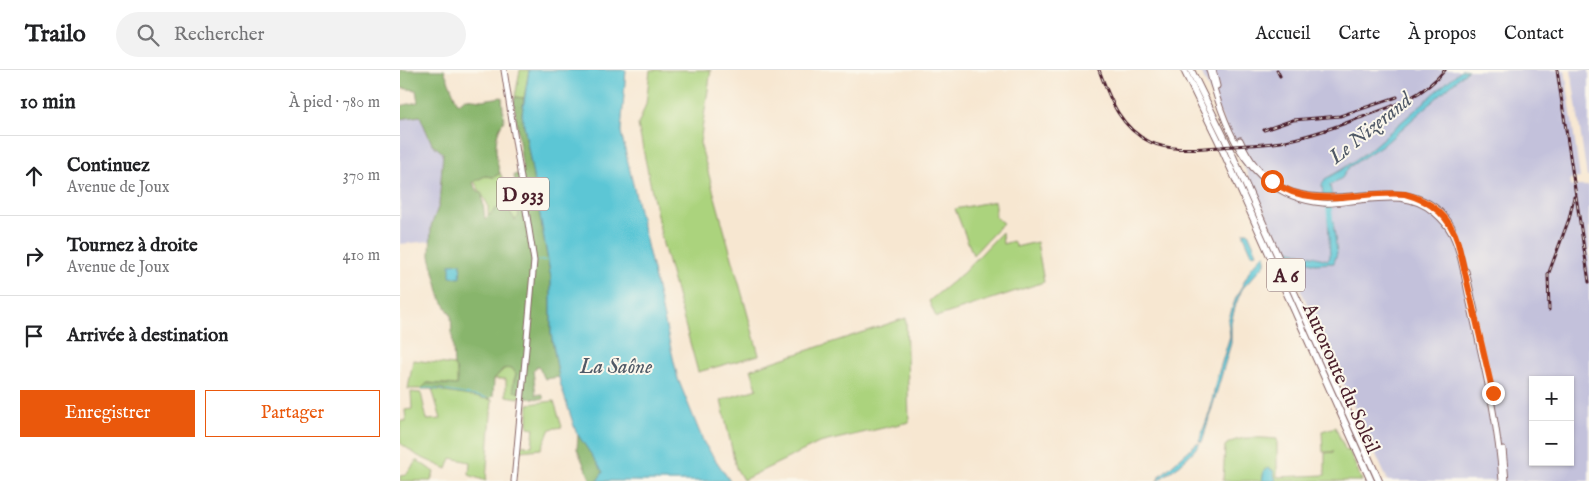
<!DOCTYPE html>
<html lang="fr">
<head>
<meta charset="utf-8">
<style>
	body { margin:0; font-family:"IM FELL English",serif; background:#f2f2f2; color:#202124 }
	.controls { position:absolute; right:15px; bottom:15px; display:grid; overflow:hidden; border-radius:0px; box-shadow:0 1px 4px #0004 }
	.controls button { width:45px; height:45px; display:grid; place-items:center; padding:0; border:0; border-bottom:1px solid #e0e0e0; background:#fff; color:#202124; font:25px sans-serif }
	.stop { position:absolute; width:15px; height:15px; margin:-11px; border:4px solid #ea580c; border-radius:50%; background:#fff }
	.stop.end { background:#ea580c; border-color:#fff; box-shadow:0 1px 5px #0008 }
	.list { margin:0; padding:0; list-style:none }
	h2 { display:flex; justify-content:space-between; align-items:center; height:65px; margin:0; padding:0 20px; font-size:21px }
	h2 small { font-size:16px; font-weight:400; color:#757577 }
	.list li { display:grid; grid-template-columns:32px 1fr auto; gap:15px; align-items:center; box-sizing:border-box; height:80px; padding:0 20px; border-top:1px solid #e0e0e0 }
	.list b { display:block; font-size:19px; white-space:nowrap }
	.list p { margin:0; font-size:16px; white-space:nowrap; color:#757577 }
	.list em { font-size:16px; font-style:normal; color:#757577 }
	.actions { display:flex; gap:10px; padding:15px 20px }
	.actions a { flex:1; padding:11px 0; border:1px solid #ea580c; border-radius:0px; text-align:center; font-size:18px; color:#ea580c }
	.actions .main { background:#ea580c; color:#fff }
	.icon { flex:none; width:28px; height:28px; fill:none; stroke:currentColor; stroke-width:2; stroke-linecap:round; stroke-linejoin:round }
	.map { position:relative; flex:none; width:1189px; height:411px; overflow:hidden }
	header { display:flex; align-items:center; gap:30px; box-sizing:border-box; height:70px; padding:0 25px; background:#fff; border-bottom:1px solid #e0e0e0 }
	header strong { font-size:24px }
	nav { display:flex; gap:28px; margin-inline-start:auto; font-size:18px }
	.search { width:350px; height:45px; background:#f2f2f2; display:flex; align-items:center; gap:12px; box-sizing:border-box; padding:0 18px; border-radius:28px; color:#757577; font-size:19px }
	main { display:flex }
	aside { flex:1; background:#fff }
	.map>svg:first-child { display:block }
	.industrial { fill:#c3c1db; fill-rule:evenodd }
	.green { fill:#abd37d; stroke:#7a7954 }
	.forest { fill:#88b56c; stroke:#696a4c }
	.water { fill:#5bc6d5; stroke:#527280 }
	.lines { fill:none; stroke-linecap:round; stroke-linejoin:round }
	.stream { stroke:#5bc6d5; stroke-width:1 }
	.river { stroke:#5bc6d5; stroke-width:5.5 }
	.primary-casing { stroke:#876565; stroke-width:7 }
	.motorway-casing { stroke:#876565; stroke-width:8 }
	.primary { stroke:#fff; stroke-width:5 }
	.motorway { stroke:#fff; stroke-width:6 }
	.rail-casing { stroke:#4a1f2b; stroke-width:3 }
	.rail { stroke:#fbf7ec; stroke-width:1; stroke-dasharray:4; stroke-linecap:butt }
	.route { stroke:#ea580c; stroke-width:6 }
	.labels { text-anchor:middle; stroke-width:4; stroke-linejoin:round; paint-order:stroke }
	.shield { fill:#fbf7ec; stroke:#7f6065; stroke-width:1 }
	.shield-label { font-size:19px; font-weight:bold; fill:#4a1f2b }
	.street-label { font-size:20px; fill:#4a1f2b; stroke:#fbf7ec }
	.water-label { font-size:21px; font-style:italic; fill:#505966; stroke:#fbf7ec }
</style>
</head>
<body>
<header>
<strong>Trailo</strong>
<div class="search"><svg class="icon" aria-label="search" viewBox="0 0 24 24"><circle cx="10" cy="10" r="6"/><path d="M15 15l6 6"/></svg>Rechercher</div>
<nav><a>Accueil</a><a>Carte</a><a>À propos</a><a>Contact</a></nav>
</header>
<main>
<aside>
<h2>10 min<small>À pied · 780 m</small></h2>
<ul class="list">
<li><svg class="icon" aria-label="ahead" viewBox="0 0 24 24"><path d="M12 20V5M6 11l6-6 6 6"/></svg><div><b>Continuez</b><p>Avenue de Joux</p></div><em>370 m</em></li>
<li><svg class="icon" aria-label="right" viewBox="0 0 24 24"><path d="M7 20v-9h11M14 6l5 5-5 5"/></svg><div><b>Tournez à droite</b><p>Avenue de Joux</p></div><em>410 m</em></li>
<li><svg class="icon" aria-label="arrive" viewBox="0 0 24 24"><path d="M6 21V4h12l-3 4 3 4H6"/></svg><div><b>Arrivée à destination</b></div></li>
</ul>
<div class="actions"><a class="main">Enregistrer</a><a>Partager</a></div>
</aside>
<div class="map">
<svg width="1189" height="411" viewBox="0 0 1189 411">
	<rect width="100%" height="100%" fill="#fbf7ec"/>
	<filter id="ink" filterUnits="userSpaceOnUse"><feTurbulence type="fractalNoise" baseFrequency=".02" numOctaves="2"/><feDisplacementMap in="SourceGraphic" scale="10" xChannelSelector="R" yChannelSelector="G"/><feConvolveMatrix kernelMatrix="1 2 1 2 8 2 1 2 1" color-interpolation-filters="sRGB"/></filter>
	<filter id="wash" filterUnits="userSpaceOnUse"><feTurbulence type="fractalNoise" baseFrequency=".0096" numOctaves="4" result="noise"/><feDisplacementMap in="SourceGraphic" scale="20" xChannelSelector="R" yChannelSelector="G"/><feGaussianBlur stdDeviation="1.12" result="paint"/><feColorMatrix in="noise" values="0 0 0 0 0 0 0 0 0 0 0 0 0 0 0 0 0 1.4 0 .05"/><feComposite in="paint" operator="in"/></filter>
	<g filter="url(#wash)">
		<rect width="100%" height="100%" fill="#f7e7d1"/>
		<path class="industrial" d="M800,0H1165L1180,108L1170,109L1171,116H1189V411H988ZM1133,310H1170V392H1133Z
			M1171,0H1189V106H1187Z
			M20,46L32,74L43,83L39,135L31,156V171L0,174V49Z"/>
		<path class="green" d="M120,0H129L124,28L115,27Z
			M250,0H311L300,73L359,285L298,302L263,174L238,55L246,34Z
			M100,103L104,112L101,113L106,128L105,136L100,135L88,147V135L74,111L85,106L94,107Z
			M113,114L116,118L119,146L115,151L107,137L110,115Z
			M595,131V147L603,153L573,185L555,139Z
			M602,162L603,174L613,171L616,177L637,172L644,212L536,247L529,231L563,203Z
			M506,248L509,352L419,373L343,410L336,398L321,330L357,319L351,299Z
			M13,290L54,295L57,301L59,315L28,313L21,319H8Z
			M111,292L116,304L113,314L121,323L119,328L106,326V309H94Z
			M32,319L92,330L86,411L69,405L70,392L51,388L47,399L18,386L0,373V351H6L5,340L12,339L11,322L21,323L27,350L41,349Z
			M154,331L162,357L150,359L141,379L120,381L121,375L132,376L134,358L128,357V334Z
			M935,357L946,381L949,380L962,411H823L825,376C836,365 863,368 877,369V407L925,405V383L934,382H923L922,361Z
			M17,390L34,402L31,411H0V406L6,405Z"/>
		<path class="forest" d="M0,0H44L58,34L65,28L82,30L102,27L104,51C93,64 95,88 100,103L94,107L85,106L73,112L75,118L82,124L85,149L100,135L107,137L115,150L119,146L114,105L123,102L114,33L115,27L124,28L122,44L151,208V264L159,307L145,309L138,296L133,300L136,325L142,324L144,329L123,328L120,323L114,321L113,314L116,304L112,298L103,299L94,309L93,326L90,329L45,322L43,319H21L27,313L57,315V301L54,295L51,245L41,229L30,186L31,156L39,135L43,83L32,74L20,46L0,49V36L18,32L16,20L0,18Z
			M178,365L198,392L208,411H191L177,379Z"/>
		<path class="water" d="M129,0H226L221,62L278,309L304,373L330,411H197L203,402L176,362L160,313L151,264V208L122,44Z
			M1061,0H1068L987,72L949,97L942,108L930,115L932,127L923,125L922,115L925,109L941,100L968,81Z
			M928,148H932L933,151L937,183L934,193L915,194L884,184L883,181L888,180L928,190L930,187Z
			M844,162H848L857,183L852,184L844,166Z
			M865,183V194L842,219L836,234L831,252V273L802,372L799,371L810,341L816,311L830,266L828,251L835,230L851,198Z
			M61,193L60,208L50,207V194Z
			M797,373L800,374L781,394L757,411L760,406Z
			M868,398L873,400L876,411H862L864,400Z"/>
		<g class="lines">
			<path class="stream" d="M137,191L148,190
				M22,319L29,318L87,328"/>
			<path class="river" d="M927,122L931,155"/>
		</g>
	</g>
	<g filter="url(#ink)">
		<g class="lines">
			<defs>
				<path id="primary" d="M104,0L134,191L114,411
					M809,0C825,62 850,126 923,133C935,134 948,131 960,130C988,127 1013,124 1035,143C1042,149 1048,156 1052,164C1062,184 1065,211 1070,233C1083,292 1098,350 1102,411
					M813,0L817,16
					M840,70C891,185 1005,76 1052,157
					M1066,201L1075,241
					M1103,379L1106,411"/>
				<path id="motorway" d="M784,0L819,72L971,411
					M791,0L826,71L979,411"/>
			</defs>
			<use href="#primary" class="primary-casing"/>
			<use href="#motorway" class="motorway-casing"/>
			<use href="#primary" class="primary"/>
			<use href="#motorway" class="motorway"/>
			<defs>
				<path id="rail" d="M699,0C710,29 720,58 750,72C772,82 797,78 821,77C841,75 861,75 881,72C906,67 930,59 954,50C988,38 1021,29 1045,0
					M877,0L880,6
					M1157,0L1189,212
					M864,60L893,50L940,46L997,27
					M1149,240L1148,205L1169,149L1174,127"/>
			</defs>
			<use href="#rail" class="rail-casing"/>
			<use href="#rail" class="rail"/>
		</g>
	</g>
	<g class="lines" filter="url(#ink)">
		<path class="route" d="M872,111C912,141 960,120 1005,124C1032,131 1050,146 1058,173L1093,323"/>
	</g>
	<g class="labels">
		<g class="shield">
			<rect x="97" y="107.5" width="52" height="33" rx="4"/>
			<rect x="867" y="188.5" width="38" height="33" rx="4"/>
		</g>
		<g class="shield-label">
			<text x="123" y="131">D 933</text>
			<text x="886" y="212">A 6</text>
		</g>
		<g class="street-label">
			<text transform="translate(942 308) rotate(66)" y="7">Autoroute du Soleil</text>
		</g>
		<g class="water-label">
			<text transform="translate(970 58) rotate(-39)" y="7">Le Nizerand</text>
			<text x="216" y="303">La Saône</text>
		</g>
	</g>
</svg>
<div class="controls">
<button>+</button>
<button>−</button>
</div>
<div class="stop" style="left:872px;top:111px"></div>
<div class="stop end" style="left:1093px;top:323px"></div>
</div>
</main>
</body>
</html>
